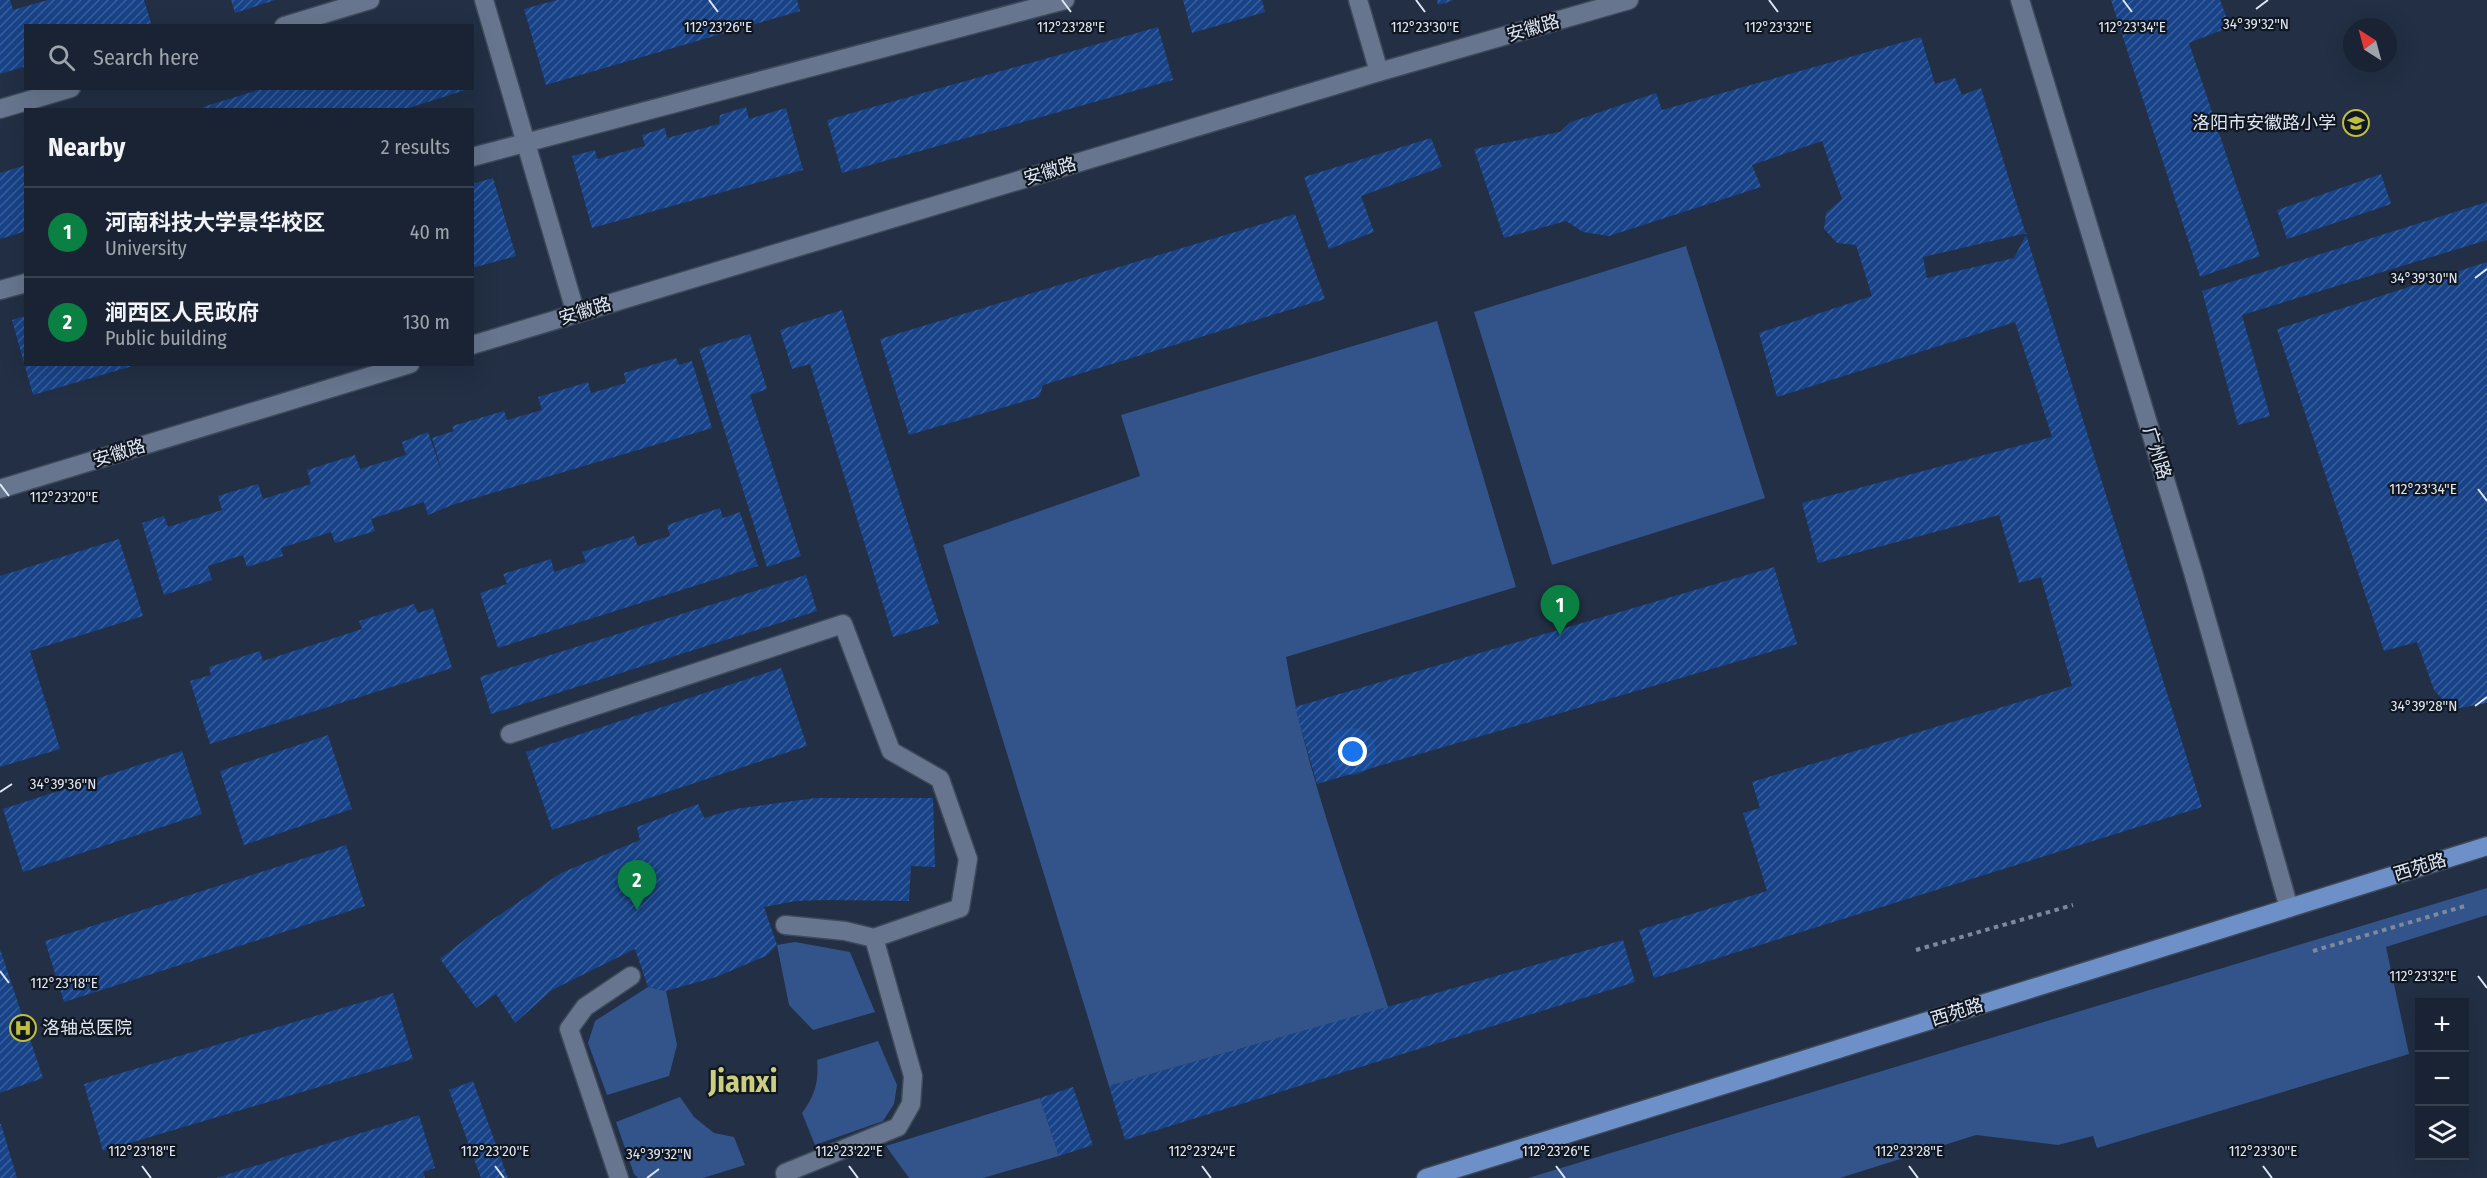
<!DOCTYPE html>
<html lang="en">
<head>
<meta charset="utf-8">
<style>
	body { margin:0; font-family:"Fira Sans Condensed","Noto Sans SC",sans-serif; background:#272f3f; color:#f1f3f6 }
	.controls { position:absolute; right:18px; bottom:18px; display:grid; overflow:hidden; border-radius:0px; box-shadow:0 6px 24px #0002 }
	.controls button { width:54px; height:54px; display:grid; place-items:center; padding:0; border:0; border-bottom:2px solid #38404e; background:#1a2333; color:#f1f3f6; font:30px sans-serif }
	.compass { position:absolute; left:2343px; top:18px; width:54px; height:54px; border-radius:50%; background:#1a2333; box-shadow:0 6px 24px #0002; rotate:324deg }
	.you { position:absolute; left:1353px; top:752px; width:21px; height:21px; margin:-15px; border:4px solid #fff; border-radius:50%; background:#1a73e8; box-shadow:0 0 0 9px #1a73e833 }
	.badge { display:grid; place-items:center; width:39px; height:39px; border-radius:50%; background:#0b8043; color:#fff; font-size:20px; font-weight:700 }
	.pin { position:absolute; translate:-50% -50px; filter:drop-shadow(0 2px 3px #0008) }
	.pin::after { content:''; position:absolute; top:32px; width:21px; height:18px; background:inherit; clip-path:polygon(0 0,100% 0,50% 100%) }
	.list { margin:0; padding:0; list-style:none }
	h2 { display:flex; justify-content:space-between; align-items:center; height:78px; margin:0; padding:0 24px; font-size:26px }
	h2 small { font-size:20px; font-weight:400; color:#9fa4ac }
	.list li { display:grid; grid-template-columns:39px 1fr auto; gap:18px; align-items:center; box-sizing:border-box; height:90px; padding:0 24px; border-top:2px solid #38404e }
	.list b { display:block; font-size:22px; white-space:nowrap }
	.list p { margin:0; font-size:20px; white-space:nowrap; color:#9fa4ac }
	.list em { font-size:20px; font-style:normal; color:#9fa4ac }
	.icon { flex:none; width:33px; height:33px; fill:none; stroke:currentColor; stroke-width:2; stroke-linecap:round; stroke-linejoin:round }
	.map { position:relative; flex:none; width:2487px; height:1178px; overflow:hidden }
	.search { position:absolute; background:#1a2333; box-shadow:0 6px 24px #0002; left:24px; top:24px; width:450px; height:66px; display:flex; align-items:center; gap:15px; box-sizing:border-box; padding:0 21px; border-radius:0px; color:#9fa4ac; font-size:22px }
	.panel { position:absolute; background:#1a2333; box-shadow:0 6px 24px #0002; left:24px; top:108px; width:450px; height:258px; border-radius:0px }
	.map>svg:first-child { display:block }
	.grass { fill:#33548a }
	.building { fill:url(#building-hatch); fill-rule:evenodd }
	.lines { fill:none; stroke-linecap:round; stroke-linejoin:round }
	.lane-casing { stroke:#3e495a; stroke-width:21 }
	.street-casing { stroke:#3e495a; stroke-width:21 }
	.primary-casing { stroke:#3e495a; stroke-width:21 }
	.path { stroke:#7f899b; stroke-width:4; stroke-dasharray:4.5 4.5; stroke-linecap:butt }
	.lane { stroke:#67768e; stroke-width:18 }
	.street { stroke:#67768e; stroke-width:18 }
	.primary { stroke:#6e90c8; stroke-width:18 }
	.ticks { fill:none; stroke:#dee6f4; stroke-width:2 }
	.labels { text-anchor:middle; stroke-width:4.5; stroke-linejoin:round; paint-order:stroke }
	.street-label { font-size:18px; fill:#dee6f4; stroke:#111720 }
	.poi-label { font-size:18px; fill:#dee6f4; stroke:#111720; text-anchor:end }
	.town-label { font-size:30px; font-weight:bold; fill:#cbcd7f; stroke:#111720 }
	.ticks-label { font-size:15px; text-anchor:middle; fill:#dee6f4; stroke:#111720; stroke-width:4.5; stroke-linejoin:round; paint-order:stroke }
</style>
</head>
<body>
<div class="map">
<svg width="2487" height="1178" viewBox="0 0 2487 1178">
	<defs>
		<pattern id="building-hatch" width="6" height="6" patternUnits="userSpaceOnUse" patternTransform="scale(1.5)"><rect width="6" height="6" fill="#184388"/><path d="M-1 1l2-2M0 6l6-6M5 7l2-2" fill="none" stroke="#395e99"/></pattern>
	</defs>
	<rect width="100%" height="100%" fill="#222f44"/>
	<path class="grass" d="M1686,246L1765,498L1552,565L1474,312Z
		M1437,321L1516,587L1286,657C1306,775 1352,892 1388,1007L1109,1086L943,545L1140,476L1121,415Z
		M2487,888V915L2386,947L2409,1054L2097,1148L2093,1136L2058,1145L1976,1135L1840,1178H1528Z
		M795,942L850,952L875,1012L813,1030L789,1005L777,945Z
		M648,987L666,991L677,1045L669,1076L607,1095L588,1043L595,1021Z
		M878,1041L897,1085L894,1104L883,1121L815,1145L802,1113C815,1095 819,1082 817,1060Z
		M680,1097L694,1117L714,1133L734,1137L745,1165L703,1178H638L634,1174L616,1122Z
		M1040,1098L1059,1156L983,1178H909L886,1146Z"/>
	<path class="building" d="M0,0H10L13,10L48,0H144L152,26H26V66L0,74Z
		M231,0H275L235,13Z
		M557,0H797L800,11L546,85L524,9Z
		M1183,0H1262L1265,12L1192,33Z
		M1437,0H1452V1L1438,5Z
		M2111,0H2220L2230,27L2189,43L2260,256L2200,277Z
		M1158,27L1173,80L842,173L827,120Z
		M1921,37L1935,84L1955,78L1962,95L1981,88L2202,807L1654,978L1639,930L1767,891L1743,813L1760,808L1752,782L2072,686L2041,577L2019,583L1999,515L1818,563L1802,503L2052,437L2015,322L1777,397L1759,333L1872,296L1856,245L1837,243L1824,229L1826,213L1842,199L1822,141L1752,165L1761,187L1609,236L1583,232L1566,221L1504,238L1474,149L1560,132L1571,122L1656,93L1662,110ZM2027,233L2014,258L1927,278L1923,257Z
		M265,88H469V89L402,110H204L203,107Z
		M746,107L749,119L786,108L803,170L592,228L572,156L595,150L597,159L645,146L642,135L665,128L667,138L719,124L720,115Z
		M1431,138L1442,167L1361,196L1374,232L1329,249L1304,177Z
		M26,165V231L0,239V173Z
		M2381,174L2391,204L2287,239L2277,210Z
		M493,178L516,256L472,268V184Z
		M2487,202V240L2242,315L2270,416L2238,425L2202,291Z
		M1295,214L1325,299L1043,385L1039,397L909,435L880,339Z
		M2487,262V703L2459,708L2444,701L2434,690L2417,642L2384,651L2277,329Z
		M842,310L939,623L893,637L810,364L792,369L780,330Z
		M26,316V364L136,365L33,395L12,320Z
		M750,334L767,389L750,395L801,556L767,567L699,349Z
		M676,358L679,365L692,361L712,428L452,505L428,515L424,502L371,519L375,531L335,543L331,532L281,548L283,556L247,567L243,555L208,566L212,580L164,595L142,523L164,516L168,527L222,510L218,496L258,484L263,499L311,484L307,470L355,455L360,469L406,455L402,442L428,432L443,475L432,438L454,431L452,426L504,411L507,420L542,410L538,397L588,382L591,393L626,383L624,373Z
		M720,508L723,518L740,512L758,566L498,648L480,593L507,584L503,574L551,559L554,572L586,562L582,552L634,536L638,546L670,536L667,525Z
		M119,539L143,616L30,651L60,749L0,767V576Z
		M1774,567L1797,644L1317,784L1295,707Z
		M806,575L817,611L491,714L480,677Z
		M414,604L418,613L433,608L452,668L210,744L190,681L211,675L209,667L260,651L263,661L362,629L359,621Z
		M781,668L807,746L552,830L526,752Z
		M328,735L352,809L244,845L220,771Z
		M182,751L202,814L23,872L3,809Z
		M816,798H933L935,867L911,866L909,901L823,900L796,901L764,907L777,945L766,956L716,977L666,991L648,987L635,949L552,990L515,1023L496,994L476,1008L440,959L473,933L561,873L640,840L637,827L698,804L704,818L735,809Z
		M346,845L365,906L64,1002L45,941Z
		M1623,940L1635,982L1125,1140L1109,1086Z
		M0,949L43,1078L0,1093Z
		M393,993L413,1059L103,1151L84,1084Z
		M473,1081L508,1178H481L449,1090Z
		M1073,1087L1093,1145L1059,1156L1040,1098Z
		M419,1115L435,1168L423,1172L425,1178H216Z
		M0,1124H1L17,1178H0Z"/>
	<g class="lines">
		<defs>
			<path id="lane" d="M284,26L370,0
				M0,109L71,88
				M472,157L1065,0
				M0,290L26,283
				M510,734L843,624L891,751L940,779L968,859L960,908L874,938
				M785,925L845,931L874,938L913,1076L911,1104L898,1127L785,1173L786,1178
				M619,1178L569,1029L585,1007L631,976"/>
			<path id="street" d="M484,0L576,314
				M1358,0L1379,72
				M2020,0L2193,572L2289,908
				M472,345L1379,72L1629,0
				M0,489L410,364"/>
			<path id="primary" d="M1426,1178L2487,846"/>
		</defs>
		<use href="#lane" class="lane-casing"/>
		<use href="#street" class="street-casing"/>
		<use href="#primary" class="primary-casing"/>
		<path class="path" d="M1916,950L2073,905
			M2313,951L2465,906"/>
		<use href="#lane" class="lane"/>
		<use href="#street" class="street"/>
		<use href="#primary" class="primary"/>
	</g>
	<path class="ticks" d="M709,0L718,12M1062,0L1071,12M1416,0L1425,12M1769,0L1778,12M2123,0L2132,12M2256,9L2268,0M2475,278L2487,269M0,484L9,496M2478,489L2487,501M2475,706L2487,697M0,792L12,784M0,971L9,983M2478,976L2487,988M142,1166L151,1178M495,1166L504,1178M849,1166L858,1178M1202,1166L1211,1178M1556,1166L1565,1178M1909,1166L1918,1178M2263,1166L2272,1178M647,1178L659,1169"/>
	<defs>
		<symbol id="school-ring" viewBox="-11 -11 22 22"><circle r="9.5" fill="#111720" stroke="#bebf42" stroke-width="1.5"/><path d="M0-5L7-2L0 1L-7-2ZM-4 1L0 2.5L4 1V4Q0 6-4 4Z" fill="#bebf42"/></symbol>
		<symbol id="hospital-ring" viewBox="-11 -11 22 22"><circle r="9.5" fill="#111720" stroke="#bebf42" stroke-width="1.5"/><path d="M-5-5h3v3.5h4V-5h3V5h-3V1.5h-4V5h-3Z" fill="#bebf42"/></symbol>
	</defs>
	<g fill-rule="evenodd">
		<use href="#school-ring" x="2341" y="108" width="30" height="30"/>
		<use href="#hospital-ring" x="8" y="1013" width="30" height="30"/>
	</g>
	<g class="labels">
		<g class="street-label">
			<text transform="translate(1533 28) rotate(-16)" y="6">安徽路</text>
			<text transform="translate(1050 171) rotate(-17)" y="6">安徽路</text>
			<text transform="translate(585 311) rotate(-17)" y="6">安徽路</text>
			<text transform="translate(119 453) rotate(-17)" y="6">安徽路</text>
			<text transform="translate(2157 453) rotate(73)" y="6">广州路</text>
			<text transform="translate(2420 867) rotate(-17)" y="6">西苑路</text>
			<text transform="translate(1957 1012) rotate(-17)" y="6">西苑路</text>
		</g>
		<g class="poi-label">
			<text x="2336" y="129">洛阳市安徽路小学</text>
			<text x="42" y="1034" text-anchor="start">洛轴总医院</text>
		</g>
		<g class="town-label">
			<text x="743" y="1092">Jianxi</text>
		</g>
	</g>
	<g class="ticks-label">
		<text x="2256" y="29">34°39'32"N</text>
		<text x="718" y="32">112°23'26"E</text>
		<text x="1071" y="32">112°23'28"E</text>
		<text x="1425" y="32">112°23'30"E</text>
		<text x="1778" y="32">112°23'32"E</text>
		<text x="2132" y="32">112°23'34"E</text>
		<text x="2424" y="283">34°39'30"N</text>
		<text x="2423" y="494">112°23'34"E</text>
		<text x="64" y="502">112°23'20"E</text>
		<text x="2424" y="711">34°39'28"N</text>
		<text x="63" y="789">34°39'36"N</text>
		<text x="2423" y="981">112°23'32"E</text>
		<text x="64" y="988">112°23'18"E</text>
		<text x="142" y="1156">112°23'18"E</text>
		<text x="495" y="1156">112°23'20"E</text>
		<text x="849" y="1156">112°23'22"E</text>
		<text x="1202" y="1156">112°23'24"E</text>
		<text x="1556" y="1156">112°23'26"E</text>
		<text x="1909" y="1156">112°23'28"E</text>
		<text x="2263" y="1156">112°23'30"E</text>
		<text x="659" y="1159">34°39'32"N</text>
	</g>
</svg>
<div class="controls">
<button>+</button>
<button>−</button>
<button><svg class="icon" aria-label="layers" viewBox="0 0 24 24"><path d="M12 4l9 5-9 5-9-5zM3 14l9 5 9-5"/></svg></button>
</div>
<svg class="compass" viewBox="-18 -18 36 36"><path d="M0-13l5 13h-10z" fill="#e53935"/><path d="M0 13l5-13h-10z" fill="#9fa4ac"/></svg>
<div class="you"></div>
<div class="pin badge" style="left:1560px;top:635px">1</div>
<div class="pin badge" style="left:637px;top:910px">2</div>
<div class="search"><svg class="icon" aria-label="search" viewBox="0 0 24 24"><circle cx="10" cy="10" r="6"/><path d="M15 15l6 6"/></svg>Search here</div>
<section class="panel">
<h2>Nearby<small>2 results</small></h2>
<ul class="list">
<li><span class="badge">1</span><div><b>河南科技大学景华校区</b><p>University</p></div><em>40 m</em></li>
<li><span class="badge">2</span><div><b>涧西区人民政府</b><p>Public building</p></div><em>130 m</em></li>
</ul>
</section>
</div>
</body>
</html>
